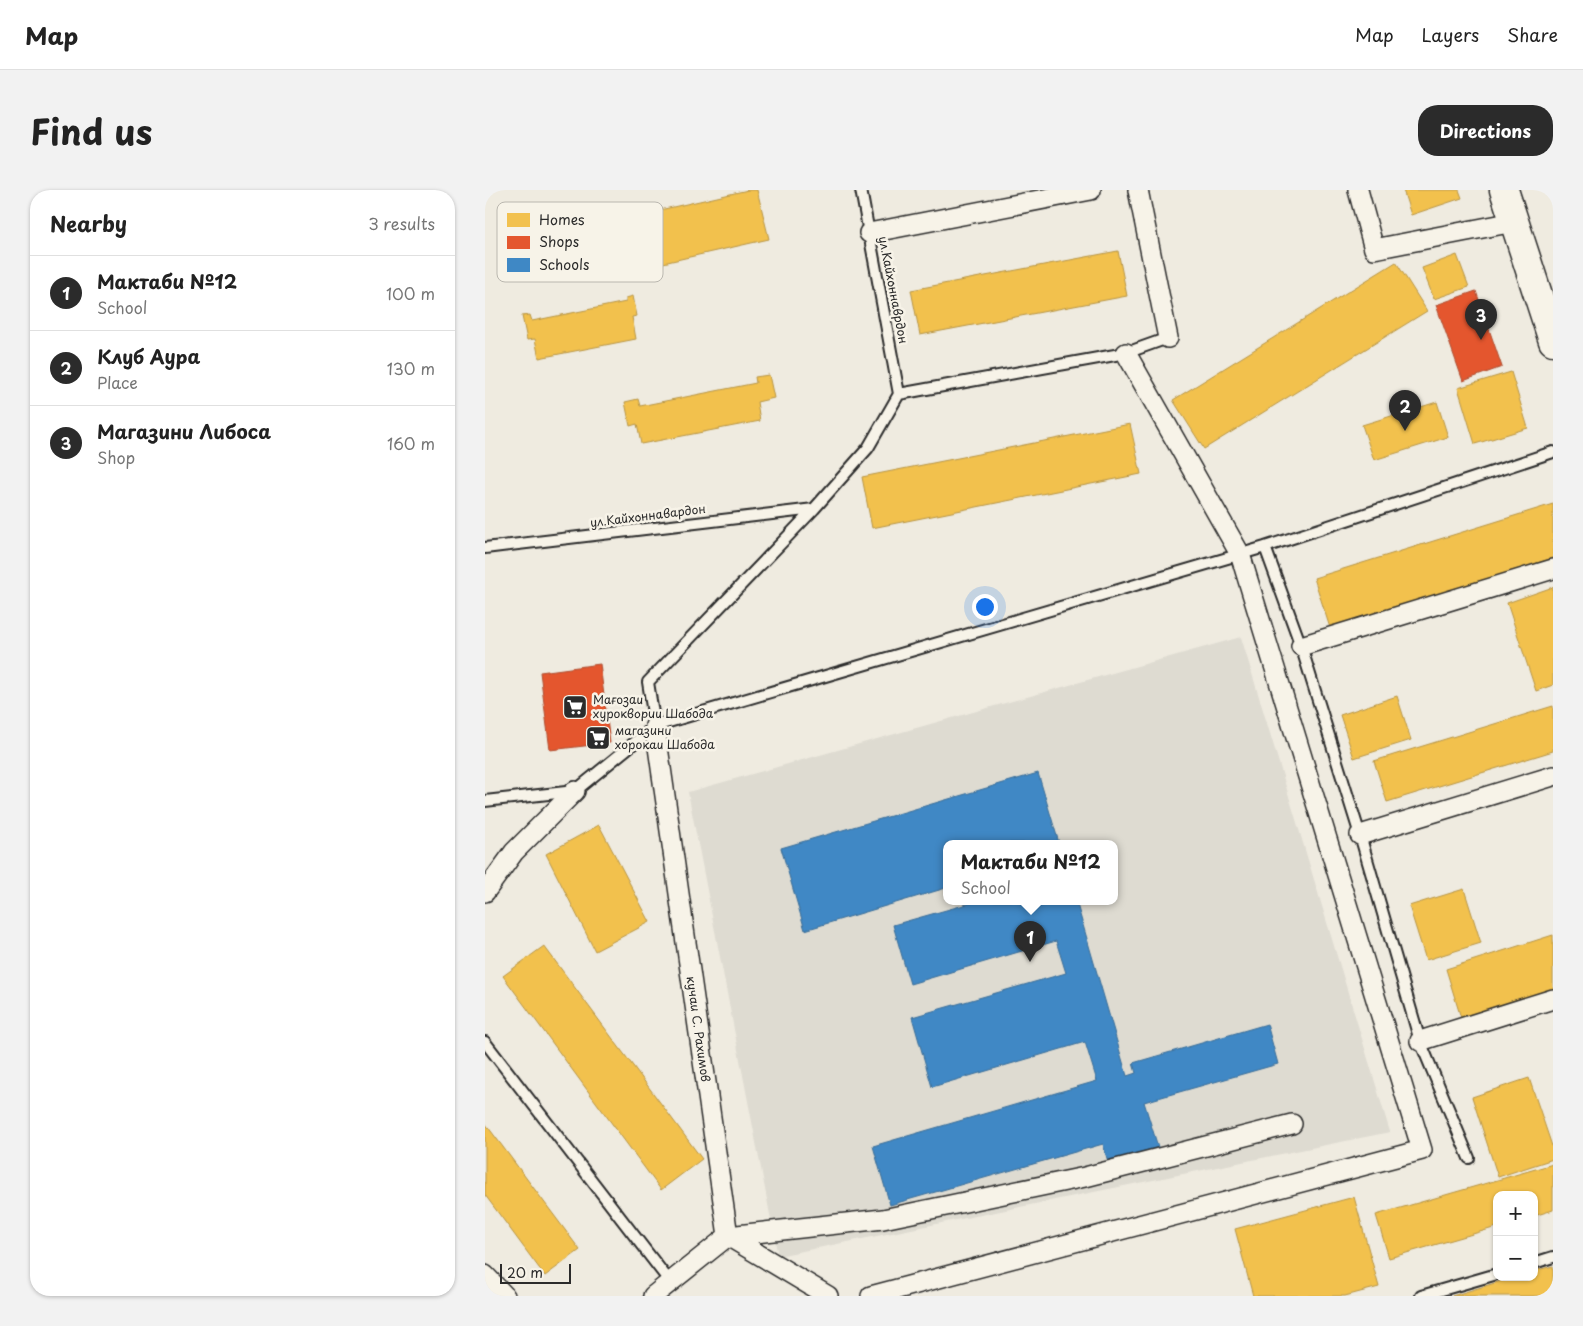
<!DOCTYPE html>
<html lang="en">
<head>
<meta charset="utf-8">
<style>
	body { margin:0; font-family:"Playpen Sans",sans-serif; background:#f2f2f2; color:#222 }
	.controls { position:absolute; right:15px; bottom:15px; display:grid; overflow:hidden; border-radius:10px; box-shadow:0 1px 4px #0004 }
	.controls button { width:45px; height:45px; display:grid; place-items:center; padding:0; border:0; border-bottom:1px solid #e0e0e0; background:#fff; color:#222; font:25px sans-serif }
	.scale { position:absolute; left:15px; bottom:12px; width:71px; box-sizing:border-box; padding-left:5px; border:2px solid #2b2b2b; border-top:0; font-size:14px; line-height:18px; white-space:nowrap; color:#2b2b2b; -webkit-text-stroke:4px #f7f3e8; paint-order:stroke }
	.you { position:absolute; left:499px; top:416px; width:18px; height:18px; margin:-12px; border:4px solid #fff; border-radius:50%; background:#1a73e8; box-shadow:0 0 0 8px #1a73e833 }
	.badge { display:grid; place-items:center; width:32px; height:32px; border-radius:50%; background:#2b2b2b; color:#fff; font-size:16px; font-weight:700 }
	.pin { position:absolute; translate:-50% -41px; filter:drop-shadow(0 1px 2px #0008) }
	.pin::after { content:''; position:absolute; top:26px; width:18px; height:15px; background:inherit; clip-path:polygon(0 0,100% 0,50% 100%) }
	.popup { position:absolute; left:458px; top:650px; width:175px; height:65px; box-sizing:border-box; display:grid; place-content:center; border-radius:10px; background:#fff; filter:drop-shadow(0 1px 4px #0005); font-size:16px; white-space:nowrap; color:#767676 }
	.popup b { font-size:19px; color:#222 }
	.popup::after { content:''; position:absolute; left:50%; top:100%; margin-left:-10px; border:10px solid transparent; border-top-color:#fff }
	.list { margin:0; padding:0; list-style:none }
	h2 { display:flex; justify-content:space-between; align-items:center; height:65px; margin:0; padding:0 20px; font-size:21px }
	h2 small { font-size:16px; font-weight:400; color:#767676 }
	.list li { display:grid; grid-template-columns:32px 1fr auto; gap:15px; align-items:center; box-sizing:border-box; height:75px; padding:0 20px; border-top:1px solid #e0e0e0 }
	.list b { display:block; font-size:19px; white-space:nowrap }
	.list p { margin:0; font-size:16px; white-space:nowrap; color:#767676 }
	.list em { font-size:16px; font-style:normal; color:#767676 }
	.map { position:relative; flex:none; width:1068px; height:1106px; overflow:hidden; border-radius:20px }
	header { display:flex; align-items:center; gap:30px; box-sizing:border-box; height:70px; padding:0 25px; background:#fff; border-bottom:1px solid #e0e0e0 }
	header strong { font-size:24px }
	nav { display:flex; gap:28px; margin-inline-start:auto; font-size:18px }
	.intro { display:flex; align-items:center; justify-content:space-between; box-sizing:border-box; height:120px; padding:0 30px }
	h1 { margin:0; font-size:35px }
	.button { padding:12px 22px; border-radius:20px; background:#2b2b2b; color:#fff; font-size:18px; font-weight:700 }
	main { display:flex; gap:30px; padding:0 30px }
	aside { flex:1; background:#fff; border-radius:20px; box-shadow:0 1px 4px #0004 }
	.map>svg:first-child { display:block }
	.built { fill:#dedbd1; fill-rule:evenodd }
	.homes { fill:#f2c14e; stroke:#b69444 }
	.shops { fill:#e4572e; stroke:#ac4a2d }
	.schools { fill:#3f88c5; stroke:#396c97 }
	.lines { fill:none; stroke-linecap:round; stroke-linejoin:round }
	.lane-casing { stroke:#2b2b2b; stroke-width:14 }
	.street-casing { stroke:#2b2b2b; stroke-width:22 }
	.secondary-casing { stroke:#2b2b2b; stroke-width:31 }
	.lane { stroke:#f7f3e8; stroke-width:10 }
	.street { stroke:#f7f3e8; stroke-width:19 }
	.secondary { stroke:#f7f3e8; stroke-width:28 }
	.labels { text-anchor:middle; stroke-width:5; stroke-linejoin:round; paint-order:stroke }
	.street-label { font-size:12px; fill:#2b2b2b; stroke:#f7f3e8 }
	.poi-label { font-size:12px; fill:#2b2b2b; stroke:#f7f3e8; text-anchor:start }
	.key { fill:#f7f3e8; stroke:#bab7af; stroke-width:1 }
	.key-label { font-size:14px; fill:#2b2b2b }
</style>
</head>
<body>
<header>
<strong>Map</strong>
<nav><a>Map</a><a>Layers</a><a>Share</a></nav>
</header>
<div class="intro"><h1>Find us</h1><a class="button">Directions</a></div>
<main>
<aside>
<h2>Nearby<small>3 results</small></h2>
<ul class="list">
<li><span class="badge">1</span><div><b>Мактаби №12</b><p>School</p></div><em>100 m</em></li>
<li><span class="badge">2</span><div><b>Клуб Аура</b><p>Place</p></div><em>130 m</em></li>
<li><span class="badge">3</span><div><b>Магазини Либоса</b><p>Shop</p></div><em>160 m</em></li>
</ul>
</aside>
<div class="map">
<svg width="1068" height="1106" viewBox="0 0 1068 1106">
	<rect width="100%" height="100%" fill="#efebe0"/>
	<filter id="ink" filterUnits="userSpaceOnUse"><feTurbulence type="fractalNoise" baseFrequency=".02" numOctaves="2"/><feDisplacementMap in="SourceGraphic" scale="10" xChannelSelector="R" yChannelSelector="G"/><feConvolveMatrix kernelMatrix="1 2 1 2 8 2 1 2 1" color-interpolation-filters="sRGB"/></filter>
	<g filter="url(#ink)">
		<path class="built" d="M756,447L905,942L293,1066L203,602ZM461,653H629V711H461Z"/>
		<path class="homes" d="M263,0H272L284,49L178,73L166,22Z
			M918,0H974L977,8L926,25Z
			M633,61L642,106L435,145L426,100Z
			M972,65L984,97L949,109L937,78Z
			M911,72L942,121L719,259L688,210Z
			M148,106L152,126L147,127L151,149L54,168L50,149L42,150L37,126L45,125L47,131L141,112V108Z
			M1026,182L1043,238L990,254L973,198Z
			M284,185L289,208L272,212L275,231L156,254L152,234L145,236L140,212L153,209L155,216L271,193L270,187Z
			M952,212L963,247L889,270L877,235Z
			M645,234L656,284L387,338L377,287Z
			M1068,314V368L845,438L829,388Z
			M1068,397V495L1051,501L1022,413Z
			M912,506L926,550L869,568L855,525Z
			M1068,516V561L902,612L889,571Z
			M114,635L165,732L110,761L61,664Z
			M979,699L996,753L941,770L924,716Z
			M1068,745V799L976,828L961,779Z
			M59,756L217,969L176,1000L18,786Z
			M1044,888L1068,959V969L1013,987L987,907Z
			M0,933L95,1060L60,1086L0,1005Z
			M1068,974V1020L1049,1026V1005H1012V1037L904,1068L891,1025Z
			M869,1007L894,1097L860,1106H768L750,1039Z
			M1068,1076V1106H967L1030,1087H1049V1081Z"/>
		<path class="shops" d="M991,101L1017,177L978,191L951,115Z
			M115,474L125,553L65,560L55,482Z"/>
		<path class="schools" d="M553,583L574,653H461V698L320,740L296,658Z
			M493,711H591L642,886L651,883L648,873L782,834L793,874L659,912L673,957L623,972L618,954L405,1015L388,956L612,891L600,852L447,897L427,827L581,783L571,751L425,794L408,735Z"/>
		<g class="lines">
			<defs>
				<path id="lane" d="M376,0L414,204
					M780,357L816,456L875,645L935,851L984,968
					M0,358L329,319
					M170,536L163,492L329,319L383,258L414,204L641,163L683,148
					M0,611L90,601L170,536L780,357L1068,262
					M0,852L185,1092
					M1049,1073L1068,1067
					M936,1106L1012,1084"/>
				<path id="street" d="M653,0L683,148
					M873,0L889,59L1029,32
					M384,43L606,0
					M816,456L1068,379
					M875,645L1068,586
					M0,702L29,662L90,601
					M935,851L1068,809
					M243,1046L398,1029L600,987L807,934
					M243,1046L343,1106
					M0,1085L20,1106
					M168,1106L243,1046L170,536
					M386,1106L937,960L755,364L641,163"/>
				<path id="secondary" d="M1019,0L1068,151"/>
			</defs>
			<use href="#lane" class="lane-casing"/>
			<use href="#street" class="street-casing"/>
			<use href="#secondary" class="secondary-casing"/>
			<use href="#lane" class="lane"/>
			<use href="#street" class="street"/>
			<use href="#secondary" class="secondary"/>
		</g>
	</g>
	<defs>
		<symbol id="supermarket-square" viewBox="-11 -11 22 22"><rect x="-9" y="-9" width="18" height="18" rx="4" fill="#2b2b2b" stroke="#f7f3e8"/><path d="M-6-5.5h2.5l.6 2H6L4.5 2H-2.5L-4.4-4H-6ZM-1.5 3.2a1.3 1.3 0 1 0 .1 0ZM3 3.2a1.3 1.3 0 1 0 .1 0Z" fill="#fff"/></symbol>
	</defs>
	<g fill-rule="evenodd">
		<use href="#supermarket-square" x="76" y="503" width="28" height="28"/>
		<use href="#supermarket-square" x="99" y="534" width="28" height="28"/>
	</g>
	<g class="labels">
		<g class="street-label">
			<text transform="translate(408 100) rotate(79)" y="4">ул.Кайхоннаврдон</text>
			<text transform="translate(163 326) rotate(-7)" y="4">ул.Кайхоннавардон</text>
			<text transform="translate(213 839) rotate(82)" y="4">кучаи С. Рахимов</text>
		</g>
		<g class="poi-label">
			<text x="108" y="514">Мағозаи<tspan x="108" dy="14">хуроквории Шабода</tspan></text>
			<text x="130" y="545">магазини<tspan x="130" dy="14">хорокаи Шабода</tspan></text>
		</g>
	</g>
	<rect x="12" y="12" width="166" height="80" rx="8" class="key"/>
	<rect x="22" y="23" width="23" height="14" fill="#f2c14e"/>
	<rect x="22" y="46" width="23" height="13" fill="#e4572e"/>
	<rect x="22" y="68" width="23" height="14" fill="#3f88c5"/>
	<g class="key-label">
		<text x="54" y="35">Homes</text>
		<text x="54" y="57">Shops</text>
		<text x="54" y="80">Schools</text>
	</g>
</svg>
<div class="controls">
<button>+</button>
<button>−</button>
</div>
<div class="scale">20 m</div>
<div class="you"></div>
<div class="pin badge" style="left:545px;top:772px">1</div>
<div class="popup"><b>Мактаби №12</b>School</div>
<div class="pin badge" style="left:920px;top:241px">2</div>
<div class="pin badge" style="left:996px;top:150px">3</div>
</div>
</main>
</body>
</html>
